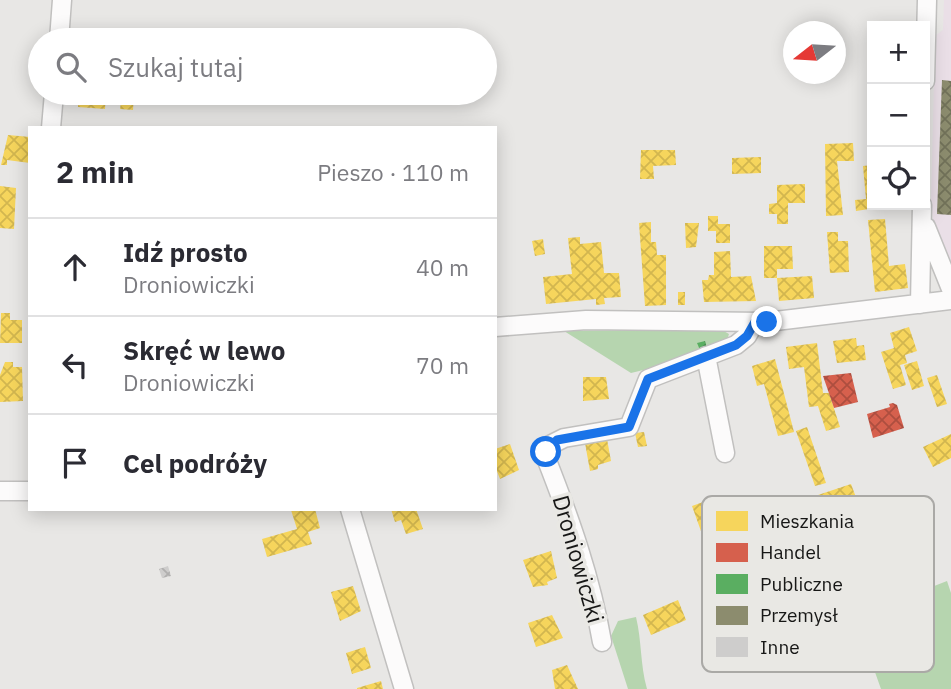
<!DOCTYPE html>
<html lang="pl">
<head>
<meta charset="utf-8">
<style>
	body { margin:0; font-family:"IBM Plex Sans",sans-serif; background:#f2f2f3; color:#2b2b33 }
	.controls { position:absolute; right:21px; top:21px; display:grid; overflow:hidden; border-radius:0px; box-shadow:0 4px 18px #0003 }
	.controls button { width:63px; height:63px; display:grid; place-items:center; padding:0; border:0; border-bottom:2px solid #e1e1e2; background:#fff; color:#2b2b33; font:35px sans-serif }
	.compass { position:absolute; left:783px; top:21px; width:63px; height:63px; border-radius:50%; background:#fff; box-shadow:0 4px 18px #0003; rotate:253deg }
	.stop { position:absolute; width:21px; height:21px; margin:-16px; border:5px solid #1a73e8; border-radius:50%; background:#fff }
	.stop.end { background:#1a73e8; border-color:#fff; box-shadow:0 2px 7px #0008 }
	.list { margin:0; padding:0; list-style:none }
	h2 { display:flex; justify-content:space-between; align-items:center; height:91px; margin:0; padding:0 28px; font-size:30px }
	h2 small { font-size:23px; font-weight:400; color:#7c7c81 }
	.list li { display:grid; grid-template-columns:46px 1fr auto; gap:21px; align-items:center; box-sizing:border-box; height:98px; padding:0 28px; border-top:2px solid #e1e1e2 }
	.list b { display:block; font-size:26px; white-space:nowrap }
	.list p { margin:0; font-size:23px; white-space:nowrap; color:#7c7c81 }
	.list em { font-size:23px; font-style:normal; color:#7c7c81 }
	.icon { flex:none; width:38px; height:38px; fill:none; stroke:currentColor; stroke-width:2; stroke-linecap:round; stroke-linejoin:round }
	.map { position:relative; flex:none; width:951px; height:689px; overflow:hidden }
	.search { position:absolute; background:#fff; box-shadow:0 4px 18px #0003; left:28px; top:28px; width:469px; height:77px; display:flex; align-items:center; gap:18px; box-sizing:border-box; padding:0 24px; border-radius:38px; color:#7c7c81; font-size:26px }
	.panel { position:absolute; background:#fff; box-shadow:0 4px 18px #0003; left:28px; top:126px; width:469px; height:385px; border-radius:0px }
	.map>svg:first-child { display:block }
	.industrial { fill:#eadfe7 }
	.grass { fill:#b6d5af }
	.homes { fill:url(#homes-cross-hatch) }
	.shops { fill:url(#shops-cross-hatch) }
	.public { fill:url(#public-cross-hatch) }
	.industry { fill:url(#industry-cross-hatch) }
	.building { fill:url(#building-cross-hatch) }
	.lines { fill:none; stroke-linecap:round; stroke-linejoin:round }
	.minor-casing { stroke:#c1c0bf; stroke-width:21 }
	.minor { stroke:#fcfbfb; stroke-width:18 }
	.route { stroke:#1a73e8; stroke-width:9 }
	.labels { text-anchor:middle; stroke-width:7; stroke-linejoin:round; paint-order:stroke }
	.street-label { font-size:23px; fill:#171716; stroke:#e9e8e4 }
	.key { fill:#e9e8e4; stroke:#aaa9a6; stroke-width:2 }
	.key-label { font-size:19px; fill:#171716 }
</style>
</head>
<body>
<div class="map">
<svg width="951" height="689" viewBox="0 0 951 689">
	<defs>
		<pattern id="homes-cross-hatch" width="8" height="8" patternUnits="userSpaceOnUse" patternTransform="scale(1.75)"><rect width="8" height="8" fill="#f6d55c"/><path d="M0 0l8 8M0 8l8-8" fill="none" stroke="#d2b64f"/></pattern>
		<pattern id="shops-cross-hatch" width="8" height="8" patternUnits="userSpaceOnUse" patternTransform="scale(1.75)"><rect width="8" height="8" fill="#d6604d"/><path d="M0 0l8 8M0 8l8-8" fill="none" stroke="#ad4e3f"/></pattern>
		<pattern id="public-cross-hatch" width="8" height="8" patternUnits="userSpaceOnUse" patternTransform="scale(1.75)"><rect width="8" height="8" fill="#5aae61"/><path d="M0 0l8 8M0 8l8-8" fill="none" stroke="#498d4f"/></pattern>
		<pattern id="industry-cross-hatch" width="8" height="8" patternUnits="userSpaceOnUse" patternTransform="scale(1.75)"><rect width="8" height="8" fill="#8c8c6e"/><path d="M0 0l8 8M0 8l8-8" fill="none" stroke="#717159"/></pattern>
		<pattern id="building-cross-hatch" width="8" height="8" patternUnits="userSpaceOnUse" patternTransform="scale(1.75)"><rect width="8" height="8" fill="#cecdcc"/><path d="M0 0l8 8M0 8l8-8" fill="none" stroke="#b0afae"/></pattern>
	</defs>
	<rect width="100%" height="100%" fill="#e8e7e5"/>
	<path class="industrial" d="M944,0H951V264L933,221L931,205L935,36L943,30Z"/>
	<path class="grass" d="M720,329L729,334L727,340L664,365L631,373L564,331Z
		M891,571L901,599L947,581L951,593V689H881L845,588Z
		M636,617C642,642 640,664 647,689H628L611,636L618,621Z"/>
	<path class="homes" d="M79,93H106L105,109L78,107Z
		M117,93H134L133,110L120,109L122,95Z
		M8,135L30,137V163L7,160V165H1Z
		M853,143L854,161H837L843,215L826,216L825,144Z
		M641,150H675L676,165L653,166L654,179H640Z
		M761,157V173L732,174V158Z
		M872,165V199L867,200L869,209L856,211L855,200L866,199L863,166Z
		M805,184V203H788V224H777V214H769V204L777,203V185Z
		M0,186L16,188L14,229L0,228Z
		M708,216H718V224H730V243H716V231H708Z
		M885,219L889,266L905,264L908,288L875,292L868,220Z
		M651,222V242H656L657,255H666V305L645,306L639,223Z
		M685,223H699L696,247L686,248Z
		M827,232H838V241H848L849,272L830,273Z
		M580,237V244L601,242L604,273H619L621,297L604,298L605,304L596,305V299L546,304L543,277L572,274L568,238Z
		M543,239L545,254L535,256L532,241Z
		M764,246H792L793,269H777V278H764Z
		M730,251L731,277L751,276L756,301L704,302L702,280H708L709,275H714V252Z
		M812,276L814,298L779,301L777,278Z
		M678,292H685V305H678Z
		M1,313H10V320H22V343H0Z
		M909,327L917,351L905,355L907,363L900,365L906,385L893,389L881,352L894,348L890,333Z
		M856,338L857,346L864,345L866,360L837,363L833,341Z
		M817,343L823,393H829L840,427L826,431L818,406L809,407L804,367L789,369L786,347Z
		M775,359L794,432L778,436L764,384L757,386L752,366Z
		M917,361L924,386L912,390L904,365Z
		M5,362H13V367H22L23,401L0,402V375Z
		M937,375L947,404L937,407L927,378Z
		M583,377H606L609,399L583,401Z
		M807,427L826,483L815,486L796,431Z
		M644,432L647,446L638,447L635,433Z
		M951,434V458L933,467L923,447Z
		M607,439L611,461L598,465V469L590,471L585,443Z
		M510,444L519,470L500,479L495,466V449Z
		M851,484L860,508L827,520L818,495Z
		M720,496L740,552L712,562L692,506Z
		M315,509L320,528L308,532L312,544L267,557L262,539L297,529L291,510Z
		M391,509H416L423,529L406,534L401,520L395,522Z
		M551,551L557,578L547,582L548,585L533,587L523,560Z
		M353,586L361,611L340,621L331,592Z
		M678,600L686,620L651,635L643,615Z
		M552,615L563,638L536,647L528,623Z
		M365,647L371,668L352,674L346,653Z
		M567,665L578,689H555L552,670Z
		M381,681L383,689H357V688Z"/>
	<path class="shops" d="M851,373L858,402L834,408L823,376Z
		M893,403L897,405L904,428L873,438L867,414L890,407L889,404Z"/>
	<path class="public" d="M705,341L707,348L700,350L697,343Z"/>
	<path class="industry" d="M942,80L951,81V215L937,214Z"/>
	<path class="building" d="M168,566L171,576L162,578L159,569Z"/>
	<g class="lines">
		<defs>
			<path id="minor" d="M59,40L62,0
				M925,81L927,0
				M51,128L54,93
				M926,227L951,289
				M920,304L922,205
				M495,327L586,320L767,322L951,300
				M706,356L725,453
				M0,491H30
				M350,509L404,689
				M602,642C591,578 570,519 546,458L548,446L564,438L629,427L648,379L736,345L747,336L755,322"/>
		</defs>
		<use href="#minor" class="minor-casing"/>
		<use href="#minor" class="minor"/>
	</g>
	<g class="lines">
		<path class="route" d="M546,452L557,440L629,427L648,379L736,345L747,336L755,322H767"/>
	</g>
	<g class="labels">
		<g class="street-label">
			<text transform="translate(578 559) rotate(74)" y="8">Droniowiczki</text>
		</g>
	</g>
	<rect x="702" y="496" width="232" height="176" rx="10" class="key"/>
	<rect x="716" y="511" width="32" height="20" fill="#f6d55c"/>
	<rect x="716" y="543" width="32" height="19" fill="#d6604d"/>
	<rect x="716" y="574" width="32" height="20" fill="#5aae61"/>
	<rect x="716" y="606" width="32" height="19" fill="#8c8c6e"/>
	<rect x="716" y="637" width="32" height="20" fill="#cecdcc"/>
	<g class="key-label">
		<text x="760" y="528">Mieszkania</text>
		<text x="760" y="559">Handel</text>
		<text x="760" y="591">Publiczne</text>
		<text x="760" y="622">Przemysł</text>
		<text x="760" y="654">Inne</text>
	</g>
</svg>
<div class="controls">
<button>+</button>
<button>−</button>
<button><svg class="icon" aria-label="locate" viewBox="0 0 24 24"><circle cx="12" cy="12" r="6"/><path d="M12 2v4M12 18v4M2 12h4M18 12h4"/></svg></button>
</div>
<svg class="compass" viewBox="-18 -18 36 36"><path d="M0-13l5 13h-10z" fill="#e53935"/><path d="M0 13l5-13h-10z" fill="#7c7c81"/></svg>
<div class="stop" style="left:546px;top:452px"></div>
<div class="stop end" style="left:767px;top:322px"></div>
<div class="search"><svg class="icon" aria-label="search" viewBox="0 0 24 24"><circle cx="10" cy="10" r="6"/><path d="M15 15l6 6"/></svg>Szukaj tutaj</div>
<section class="panel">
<h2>2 min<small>Pieszo · 110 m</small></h2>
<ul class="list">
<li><svg class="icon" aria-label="ahead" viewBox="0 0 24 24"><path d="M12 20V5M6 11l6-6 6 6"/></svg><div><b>Idź prosto</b><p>Droniowiczki</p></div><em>40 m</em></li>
<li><svg class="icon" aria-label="left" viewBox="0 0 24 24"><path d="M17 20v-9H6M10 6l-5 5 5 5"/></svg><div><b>Skręć w lewo</b><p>Droniowiczki</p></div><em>70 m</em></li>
<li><svg class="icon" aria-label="arrive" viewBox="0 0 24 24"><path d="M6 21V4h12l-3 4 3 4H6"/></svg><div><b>Cel podróży</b></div></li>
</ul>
</section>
</div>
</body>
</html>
